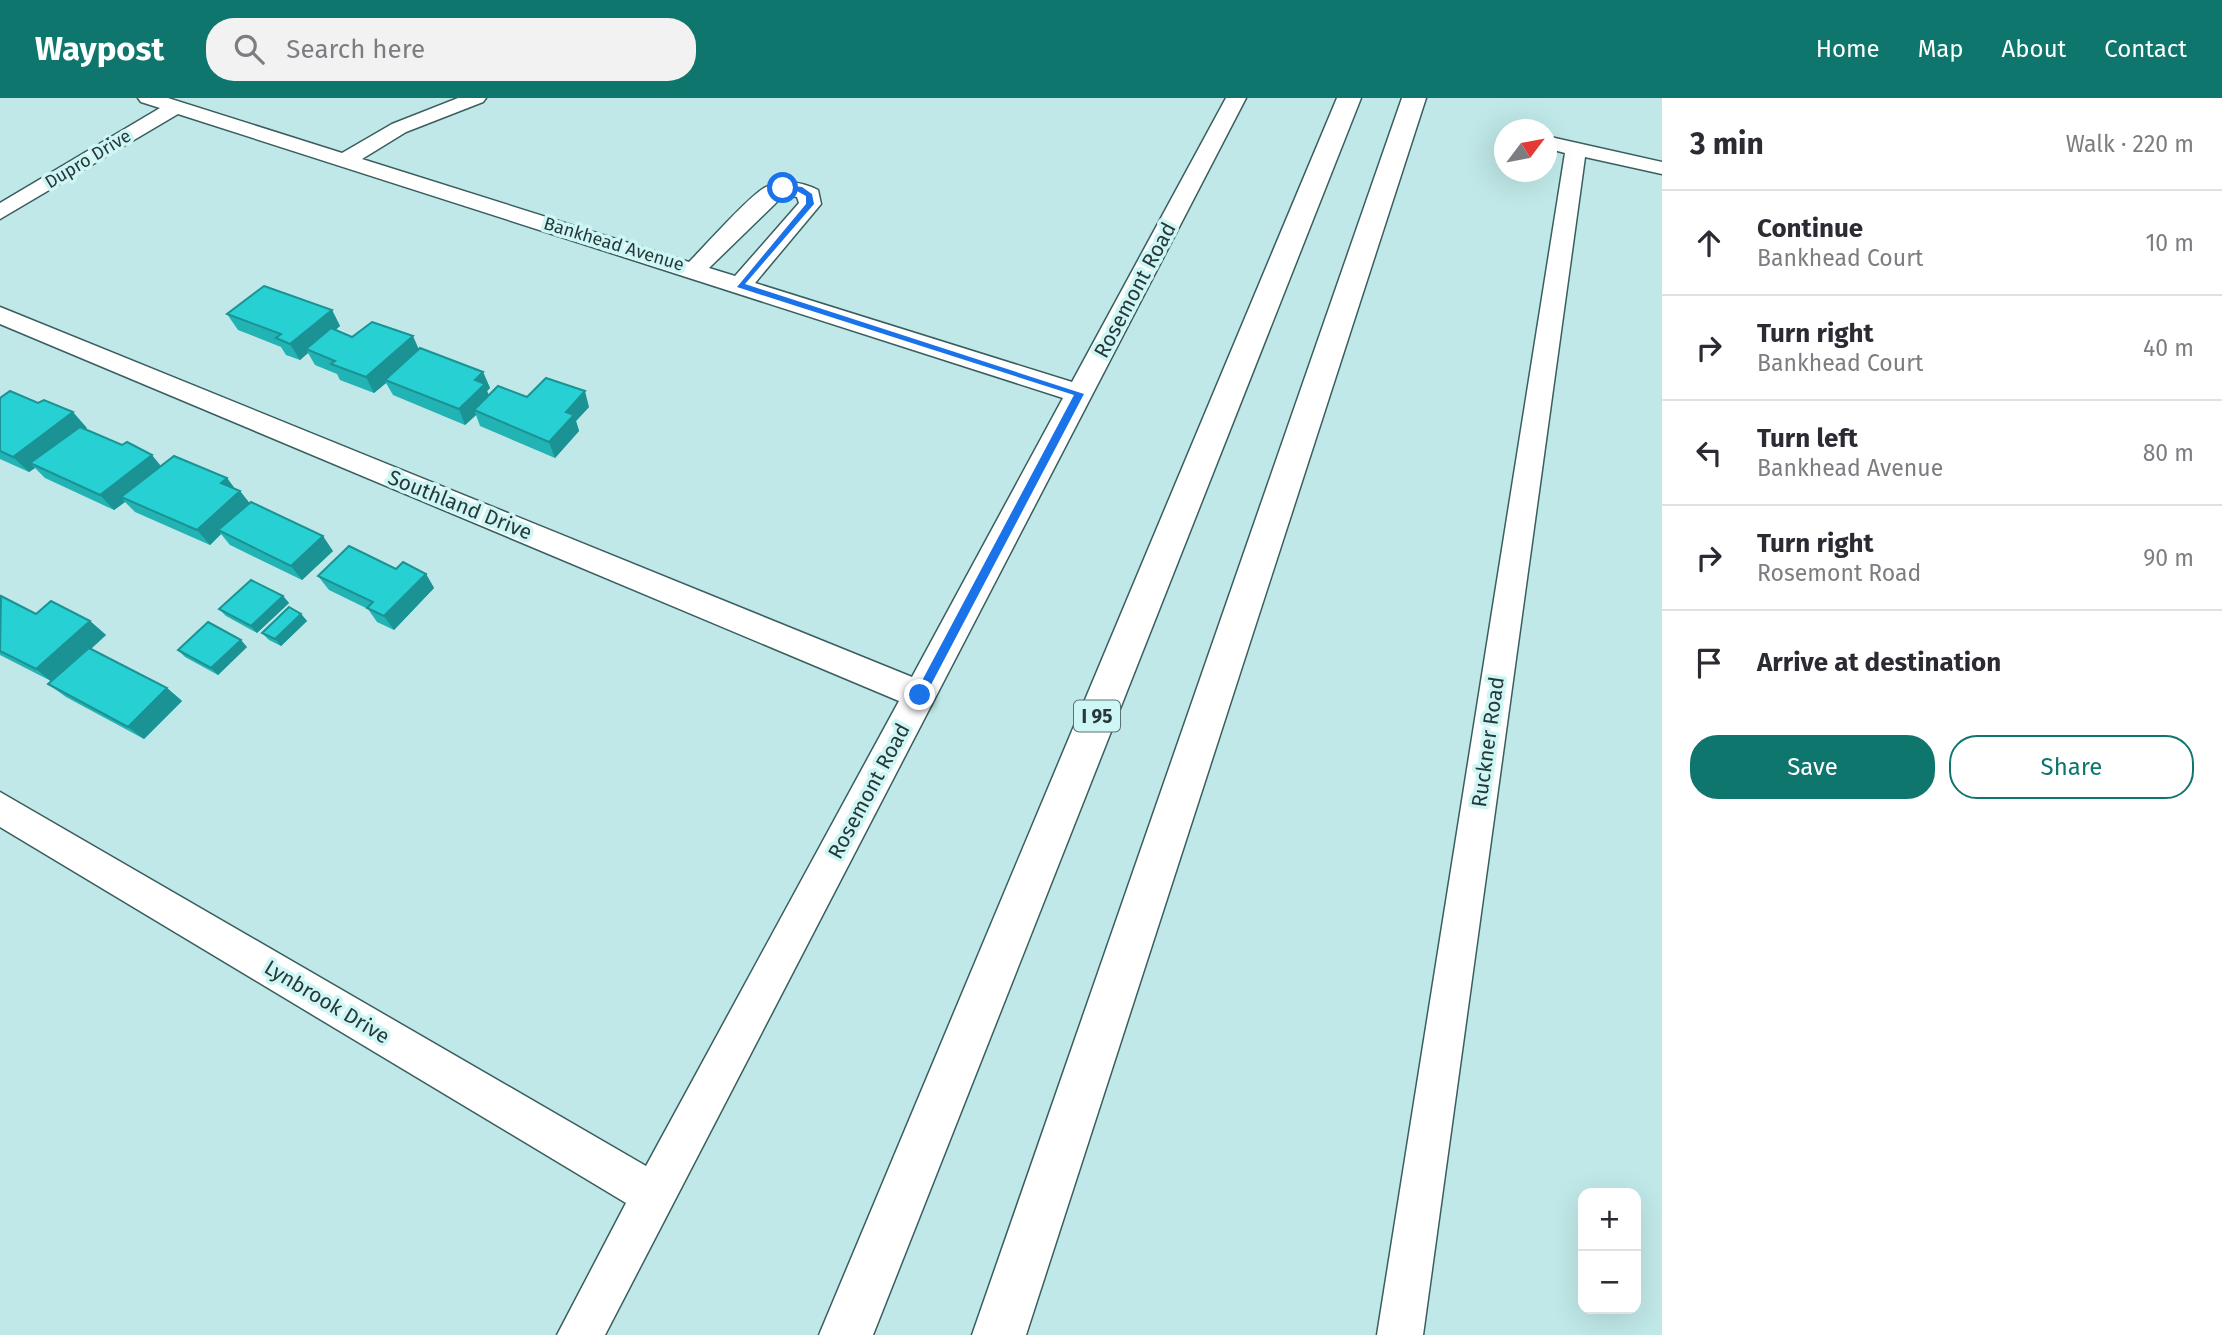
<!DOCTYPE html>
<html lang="en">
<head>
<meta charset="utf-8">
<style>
	body { margin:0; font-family:"Fira Sans",sans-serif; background:#f2f2f3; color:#2b2b33 }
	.controls { position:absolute; right:21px; bottom:21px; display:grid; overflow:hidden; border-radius:14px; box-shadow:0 7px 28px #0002 }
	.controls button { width:63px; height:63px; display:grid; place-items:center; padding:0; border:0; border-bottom:2px solid #e1e1e2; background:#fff; color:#2b2b33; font:35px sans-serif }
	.compass { position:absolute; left:1494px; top:21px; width:63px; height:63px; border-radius:50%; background:#fff; box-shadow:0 7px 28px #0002; rotate:58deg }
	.stop { position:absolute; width:21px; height:21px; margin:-16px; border:5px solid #1a73e8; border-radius:50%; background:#fff }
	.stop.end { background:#1a73e8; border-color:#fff; box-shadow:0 2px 7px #0008 }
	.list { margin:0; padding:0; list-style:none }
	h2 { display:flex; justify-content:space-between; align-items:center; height:91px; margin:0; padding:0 28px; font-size:30px }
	h2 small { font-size:23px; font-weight:400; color:#7c7c81 }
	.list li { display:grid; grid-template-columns:46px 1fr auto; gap:21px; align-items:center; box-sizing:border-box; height:105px; padding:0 28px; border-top:2px solid #e1e1e2 }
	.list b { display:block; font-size:26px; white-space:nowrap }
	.list p { margin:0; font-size:23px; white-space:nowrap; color:#7c7c81 }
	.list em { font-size:23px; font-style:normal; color:#7c7c81 }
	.actions { display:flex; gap:14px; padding:21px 28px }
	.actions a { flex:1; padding:16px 0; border:2px solid #0f766e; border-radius:28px; text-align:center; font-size:24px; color:#0f766e }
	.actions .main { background:#0f766e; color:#fff }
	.icon { flex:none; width:38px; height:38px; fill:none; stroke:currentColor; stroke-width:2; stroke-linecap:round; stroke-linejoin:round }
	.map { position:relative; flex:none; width:1662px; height:1237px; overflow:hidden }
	header { display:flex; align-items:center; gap:42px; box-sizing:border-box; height:98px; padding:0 35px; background:#0f766e; color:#fff }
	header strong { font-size:33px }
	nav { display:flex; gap:38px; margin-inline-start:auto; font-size:24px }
	.search { width:490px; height:63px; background:#f2f2f3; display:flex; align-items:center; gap:18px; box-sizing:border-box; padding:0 24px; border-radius:28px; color:#7c7c81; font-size:26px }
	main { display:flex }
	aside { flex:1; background:#fff }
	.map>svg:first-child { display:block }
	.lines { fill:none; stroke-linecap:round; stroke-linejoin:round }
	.minor-casing { stroke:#3a5e5e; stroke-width:3 }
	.motorway-casing { stroke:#3a5e5e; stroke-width:3 }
	.minor { fill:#fff; fill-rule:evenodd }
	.motorway { fill:#fff; fill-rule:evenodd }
	.wall { fill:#22b3b5 }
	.shaded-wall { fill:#1b9293 }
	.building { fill:#27d0d2; stroke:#1b9293; stroke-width:2 }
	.route { fill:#1a73e8 }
	.labels { text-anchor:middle; stroke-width:7; stroke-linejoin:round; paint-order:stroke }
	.far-street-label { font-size:18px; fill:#283838; stroke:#cdf6f5 }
	.shield { fill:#cdf6f5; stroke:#5a7171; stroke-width:2 }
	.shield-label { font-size:19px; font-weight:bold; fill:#283838 }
	.street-label { font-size:21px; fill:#283838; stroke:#cdf6f5 }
</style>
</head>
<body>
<header>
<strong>Waypost</strong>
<div class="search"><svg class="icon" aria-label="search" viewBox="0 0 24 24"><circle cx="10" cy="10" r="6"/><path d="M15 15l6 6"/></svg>Search here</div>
<nav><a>Home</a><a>Map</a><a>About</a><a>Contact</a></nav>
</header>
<main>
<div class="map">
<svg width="1662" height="1237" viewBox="0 0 1662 1237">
	<rect width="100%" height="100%" fill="#c0e8e8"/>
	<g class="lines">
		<defs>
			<path id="minor" d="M138,0H168L342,55L392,26L458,0H486L483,4L406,34L362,61L689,164C707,146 745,102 764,90C781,80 802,84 818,92L821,106L755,185L1072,284L1226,0H1246L605,1237H557L626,1105L0,729V694L646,1068L899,603L0,226V209L912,579L1063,300L178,16L0,121V105L160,10L141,4ZM784,97L797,99L799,105L735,178L709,170Z
				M1546,38L1662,64V76L1585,59L1423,1237H1377L1565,55L1546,50Z"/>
			<path id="motorway" d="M1337,0H1361L873,1237H819Z
				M1402,0H1426L1026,1237H972Z"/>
		</defs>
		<use href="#minor" class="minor-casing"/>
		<use href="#motorway" class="motorway-casing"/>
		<use href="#minor" class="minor"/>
		<use href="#motorway" class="motorway"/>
	</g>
	<path class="wall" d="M332,212L340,228L335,232L352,239L419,251L483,274L490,290L487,293L489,297L527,299L589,309L576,323L579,333L555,360L480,328L476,317L465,327L393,297L386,285L374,295L340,282L337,276L315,267L308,255L300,262L286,257L281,249L238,232L227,216Z
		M0,300L87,330L85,331L161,368L227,380L235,391L240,393L249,405L333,453L302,482L230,447L221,436L210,447L135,414L125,404L114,412L45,380L35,370L29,374L0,361Z
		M396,471L426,476L434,490L394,532L377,524L368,511L329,492L318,478Z
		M283,498L289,505L257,535L226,518L219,511Z
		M0,499L36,516L90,523L106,537L91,551L167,590L182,603L144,641L66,599L48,586L51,583L0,557Z
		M301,516L307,523L281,548L269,542L262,535Z
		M247,549L218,577L185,559L178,552Z"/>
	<path class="shaded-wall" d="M332,212L340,228L311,253L306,251L308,255L300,262L290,246Z
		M413,238L420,254L385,282L386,285L374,295L366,279Z
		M483,274L490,290L487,293L491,302L474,312L476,317L465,327L459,311L475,282Z
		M585,293L589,309L576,323L579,333L555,360L549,344L566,314Z
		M73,314L87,330L37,368L30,365L35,370L29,374L13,359Z
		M152,357L165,373L121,399L125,404L114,412L100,397Z
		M227,380L238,395L240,393L252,408L218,432L221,436L210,447L197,432L221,385Z
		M323,438L333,453L302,482L291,468Z
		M426,476L434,490L394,532L384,518Z
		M283,498L289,505L257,535L251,528Z
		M301,516L307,523L281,548L275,541Z
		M90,523L106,537L53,585L36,571Z
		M241,542L247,549L218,577L211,570Z
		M167,590L182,603L144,641L128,629Z"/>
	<path class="building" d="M264,188L332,212L290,246L276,240L281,236L227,216Z
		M372,224L413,238L366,279L331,266L335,263L306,251L331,230L352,239Z
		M420,250L483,274L475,282L485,286L459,311L385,282Z
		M546,280L585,293L566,314L574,317L549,344L474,312L498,288L527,299Z
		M10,293L38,305L44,302L73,314L13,359L0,353V300Z
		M80,329L122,347L127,344L152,357L100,397L30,365Z
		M174,358L227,380L221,385L240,393L197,432L121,399Z
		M251,404L323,438L291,468L218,432Z
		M349,448L396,471L403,464L426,476L384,518L367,510L373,504L318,478Z
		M251,482L283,498L251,528L219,511Z
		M1,498L36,516L51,503L90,523L36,571L0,553Z
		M289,509L301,516L275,541L262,535Z
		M208,524L241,542L211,570L178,552Z
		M89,550L167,590L128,629L48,586Z"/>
	<path class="route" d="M783,87L802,89L812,96L814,106L745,186L1084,296L924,600H916V594L1074,297L737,189L806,106V98L797,93L781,91Z"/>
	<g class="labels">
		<g class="far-street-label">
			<text transform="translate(88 61) rotate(-31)" y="6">Dupro Drive</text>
			<text transform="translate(614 146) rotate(17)" y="6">Bankhead Avenue</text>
		</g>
		<rect class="shield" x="1074" y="602.5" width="46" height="31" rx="5"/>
		<g class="shield-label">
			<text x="1097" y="625">I 95</text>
		</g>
		<g class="street-label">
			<text transform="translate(1135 192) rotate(-62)" y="7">Rosemont Road</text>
			<text transform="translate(460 407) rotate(22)" y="7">Southland Drive</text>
			<text transform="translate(1488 644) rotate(-82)" y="7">Ruckner Road</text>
			<text transform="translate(869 693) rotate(-62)" y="7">Rosemont Road</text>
			<text transform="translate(327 904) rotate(31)" y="7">Lynbrook Drive</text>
		</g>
	</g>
</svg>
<div class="controls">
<button>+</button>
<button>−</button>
</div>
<svg class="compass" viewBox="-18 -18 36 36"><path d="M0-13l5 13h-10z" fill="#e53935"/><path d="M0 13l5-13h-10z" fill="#7c7c81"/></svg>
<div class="stop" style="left:783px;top:90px"></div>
<div class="stop end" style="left:920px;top:597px"></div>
</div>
<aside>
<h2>3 min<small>Walk · 220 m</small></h2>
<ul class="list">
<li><svg class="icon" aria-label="ahead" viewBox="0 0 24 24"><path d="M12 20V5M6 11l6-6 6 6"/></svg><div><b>Continue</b><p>Bankhead Court</p></div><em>10 m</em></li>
<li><svg class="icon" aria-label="right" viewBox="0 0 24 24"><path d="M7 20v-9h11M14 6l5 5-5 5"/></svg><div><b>Turn right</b><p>Bankhead Court</p></div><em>40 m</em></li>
<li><svg class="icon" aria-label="left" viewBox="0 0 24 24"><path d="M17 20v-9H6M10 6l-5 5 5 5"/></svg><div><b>Turn left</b><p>Bankhead Avenue</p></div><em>80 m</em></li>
<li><svg class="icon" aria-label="right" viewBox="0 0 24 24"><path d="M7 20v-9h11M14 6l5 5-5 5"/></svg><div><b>Turn right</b><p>Rosemont Road</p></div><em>90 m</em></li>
<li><svg class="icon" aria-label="arrive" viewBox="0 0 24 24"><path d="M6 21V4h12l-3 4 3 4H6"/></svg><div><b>Arrive at destination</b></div></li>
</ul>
<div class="actions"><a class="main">Save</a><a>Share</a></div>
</aside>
</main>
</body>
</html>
